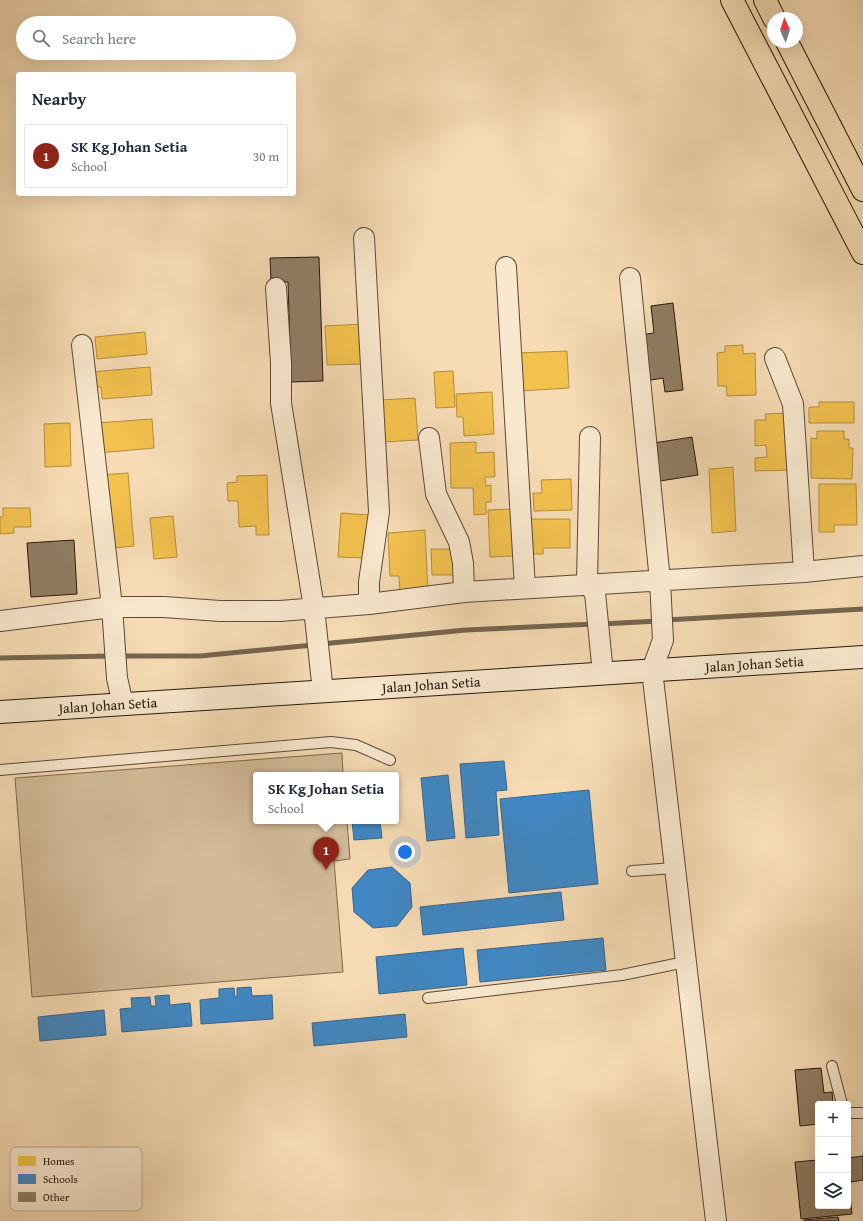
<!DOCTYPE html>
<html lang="en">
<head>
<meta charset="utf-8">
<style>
	body { margin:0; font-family:"Gentium Book Plus",serif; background:#f6f6f7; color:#1f2937 }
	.controls { position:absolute; right:12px; bottom:12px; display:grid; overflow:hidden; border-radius:4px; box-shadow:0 4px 16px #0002 }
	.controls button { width:36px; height:36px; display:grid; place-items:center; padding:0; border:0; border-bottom:1px solid #e0e1e3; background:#fff; color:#1f2937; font:20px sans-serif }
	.compass { position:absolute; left:767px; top:12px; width:36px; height:36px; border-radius:50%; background:#fff; box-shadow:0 4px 16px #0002; rotate:357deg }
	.you { position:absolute; left:405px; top:852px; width:14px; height:14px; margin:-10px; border:3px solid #fff; border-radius:50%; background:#1a73e8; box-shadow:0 0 0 6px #1a73e833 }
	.badge { display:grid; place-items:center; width:26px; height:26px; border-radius:50%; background:#8f2418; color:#fff; font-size:13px; font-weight:700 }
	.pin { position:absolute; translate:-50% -33px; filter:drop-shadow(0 1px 2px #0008) }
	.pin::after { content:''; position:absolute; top:21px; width:14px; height:12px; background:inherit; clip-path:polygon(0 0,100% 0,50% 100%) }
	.popup { position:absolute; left:253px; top:772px; width:146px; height:52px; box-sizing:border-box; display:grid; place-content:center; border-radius:4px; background:#fff; filter:drop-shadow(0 1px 3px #0005); font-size:13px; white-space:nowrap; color:#747a83 }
	.popup b { font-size:15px; color:#1f2937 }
	.popup::after { content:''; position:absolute; left:50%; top:100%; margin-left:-8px; border:8px solid transparent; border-top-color:#fff }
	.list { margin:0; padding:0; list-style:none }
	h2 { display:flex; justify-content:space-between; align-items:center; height:52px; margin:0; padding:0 16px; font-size:17px }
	h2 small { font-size:13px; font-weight:400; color:#747a83 }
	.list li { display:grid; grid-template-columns:26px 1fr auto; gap:12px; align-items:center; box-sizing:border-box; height:64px; margin:0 8px 8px; padding:0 8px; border:1px solid #e0e1e3; border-radius:4px }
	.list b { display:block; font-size:15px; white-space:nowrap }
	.list p { margin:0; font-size:13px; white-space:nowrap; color:#747a83 }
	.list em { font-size:13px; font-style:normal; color:#747a83 }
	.icon { flex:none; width:22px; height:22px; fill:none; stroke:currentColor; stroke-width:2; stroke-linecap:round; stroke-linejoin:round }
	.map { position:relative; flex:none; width:863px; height:1221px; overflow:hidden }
	.search { position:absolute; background:#fff; box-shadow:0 4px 16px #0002; left:16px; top:16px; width:280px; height:44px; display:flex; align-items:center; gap:10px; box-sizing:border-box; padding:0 14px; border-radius:22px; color:#747a83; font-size:15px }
	.panel { position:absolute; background:#fff; box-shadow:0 4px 16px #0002; left:16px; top:72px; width:280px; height:124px; border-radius:4px }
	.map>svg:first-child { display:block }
	.green { fill:#d2ba97; stroke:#7a6952 }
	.homes { fill:#f2c14e; stroke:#b48e3a }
	.schools { fill:#3f88c5; stroke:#37668e }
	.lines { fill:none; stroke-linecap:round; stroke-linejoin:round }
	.stream { stroke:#76654f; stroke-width:5 }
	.building { fill:#917d63; stroke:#23180c }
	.service-casing { stroke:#584936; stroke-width:12 }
	.minor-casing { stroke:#584936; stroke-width:22 }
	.secondary-casing { stroke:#23180c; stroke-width:24 }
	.motorway-casing { stroke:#23180c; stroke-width:24 }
	.service { stroke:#f9e8ce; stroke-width:10 }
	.minor { stroke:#f9e8ce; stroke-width:20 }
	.secondary { stroke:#f9e8ce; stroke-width:22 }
	.motorway { stroke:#f6dbb4; stroke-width:22 }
	.labels { text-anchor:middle; stroke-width:4; stroke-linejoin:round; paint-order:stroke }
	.street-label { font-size:14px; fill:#23180c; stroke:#f9e8ce }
	.key { fill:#f9e8ce; stroke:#b9aa94; stroke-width:1 }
	.key-label { font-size:11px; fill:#23180c }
</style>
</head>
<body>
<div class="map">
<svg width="863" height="1221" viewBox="0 0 863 1221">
	<rect width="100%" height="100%" fill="#f6dbb4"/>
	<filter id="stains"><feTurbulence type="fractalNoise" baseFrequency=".005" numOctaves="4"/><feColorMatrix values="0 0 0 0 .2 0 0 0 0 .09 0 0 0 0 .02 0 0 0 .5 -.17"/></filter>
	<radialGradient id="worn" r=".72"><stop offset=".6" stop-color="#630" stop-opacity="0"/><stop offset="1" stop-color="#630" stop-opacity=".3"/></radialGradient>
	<path class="green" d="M342,753L343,775H256V821H347L350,859L334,861L343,972L32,997L15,778Z"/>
	<path class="homes" d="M363,324L364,364L327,365L325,326Z
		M145,332L147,354L97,359L95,337Z
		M743,345V354L755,353L756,395L727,396L726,386H718L717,353L725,352V346Z
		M567,351L569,388L520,391L518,353Z
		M150,367L152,395L102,399L101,387H91L90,372Z
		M453,371L455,407L436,408L434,372Z
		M492,392L494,434L464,436L463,417H457L456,394Z
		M415,398L418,440L384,442L381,400Z
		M819,402H854V423H809V407H819Z
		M791,413L792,470L755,471V458L767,457L766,445L755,446V420H766L765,414Z
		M152,419L154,448L98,453L96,423Z
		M70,423L71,466L45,467L44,424Z
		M817,431H844V439H849V448H853L852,479L811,478V438L817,439Z
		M476,442V453L494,452L495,477H485L486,486L491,485V502H486V514L474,515L473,488H451L450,443Z
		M733,467L736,531L712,533L709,469Z
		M128,473L134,546L114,548L99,475Z
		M267,475L269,535H256V526L239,527L238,501H228L227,483L237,482V476Z
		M571,479L572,510L534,511L533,493H542L541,480Z
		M819,484H856L857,525H834V532H819Z
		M3,508H30L31,527H14V533L0,534V517H3Z
		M512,509L514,556L490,557L488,510Z
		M341,513L369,515L366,558L338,557Z
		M173,516L177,557L154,559L150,518Z
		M526,519H570V548H543V554H526Z
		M425,530L428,590L400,592L399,576H390L388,533Z
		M431,549H457L458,575H432Z"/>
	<path class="schools" d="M504,761L507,790L496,791L499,835L466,838L460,764Z
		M448,775L455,838L427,841L421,778Z
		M589,790L598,884L509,893L500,799Z
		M352,821H380L382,838L354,840Z
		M392,867L410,883L412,907L397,926L373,928L354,912L352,888L368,870Z
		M561,892L564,920L423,935L420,907Z
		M603,938L606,970L480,982L477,950Z
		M463,948L467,985L379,994L376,957Z
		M251,987L252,996L272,995L273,1019L201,1024L200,1000L219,998V989L234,988L235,997H237V988Z
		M169,995L170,1005L190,1003L192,1026L122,1032L120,1009L132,1008L131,998L150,997L151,1006H156L155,996Z
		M104,1010L106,1035L40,1041L38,1017Z
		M405,1014L407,1037L314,1046L312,1023Z"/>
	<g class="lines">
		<path class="stream" d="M666,620L863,609
			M602,624L658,621
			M321,644L466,630L594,624
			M120,656H200L313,645
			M0,658L112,656"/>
	</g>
	<path class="building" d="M319,257L323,381L291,382L288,282H271L270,258Z
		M673,303L683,390L665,392L663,378L645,381L640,335L654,333L651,306Z
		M692,437L698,475L660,481L654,443Z
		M74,540L77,594L31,597L27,543Z
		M821,1068L824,1093L832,1092L833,1104H818V1124L800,1126L795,1070Z
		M863,1156V1180L851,1182L848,1158Z
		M818,1160V1206H848V1179L852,1214L801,1219L795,1162Z
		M838,1217L839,1221H804V1220Z"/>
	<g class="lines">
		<defs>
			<path id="service" d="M0,770L331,742L356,745L390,760
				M632,871L675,868
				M428,998L622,975L685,962
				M832,1066L842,1104
				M848,1113H863"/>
			<path id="minor" d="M364,238L379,512L369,582V604
				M506,267L525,588
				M630,278L660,581L663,640L652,670L716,1221
				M276,288L281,363V403L314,608L323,692
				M82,345L112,607L117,678L123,705
				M775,358L793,404L804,572
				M590,437L587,583L595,593L603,674
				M429,438L436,494L459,542L463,563L464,592
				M0,621L112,607H164L220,611H280L369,604L464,592L804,572L863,566"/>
			<g id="secondary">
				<path id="s1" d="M0,712L863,657"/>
			</g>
			<path id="motorway" d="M732,0L863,253
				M765,0L774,18
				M787,42L863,190"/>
		</defs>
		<use href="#service" class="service-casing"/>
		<use href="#minor" class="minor-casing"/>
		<use href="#secondary" class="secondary-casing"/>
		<use href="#motorway" class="motorway-casing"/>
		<use href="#service" class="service"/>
		<use href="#minor" class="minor"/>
		<use href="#secondary" class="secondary"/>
		<use href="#motorway" class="motorway"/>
	</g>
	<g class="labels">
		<g class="street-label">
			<text dy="5" stroke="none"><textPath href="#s1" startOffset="756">Jalan Johan Setia</textPath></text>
			<text dy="5" stroke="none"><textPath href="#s1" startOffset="432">Jalan Johan Setia</textPath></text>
			<text dy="5" stroke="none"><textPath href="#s1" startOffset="108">Jalan Johan Setia</textPath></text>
		</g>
	</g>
	<rect x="10" y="1147" width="132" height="64" rx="6" class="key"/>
	<rect x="18" y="1156" width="18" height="10" fill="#f2c14e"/>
	<rect x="18" y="1174" width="18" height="10" fill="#3f88c5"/>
	<rect x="18" y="1192" width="18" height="10" fill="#917d63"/>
	<g class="key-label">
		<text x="43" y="1165">Homes</text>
		<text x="43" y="1183">Schools</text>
		<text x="43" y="1201">Other</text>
	</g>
	<rect width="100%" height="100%" filter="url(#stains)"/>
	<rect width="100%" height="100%" fill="url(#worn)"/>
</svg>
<div class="controls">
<button>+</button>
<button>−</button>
<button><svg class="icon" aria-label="layers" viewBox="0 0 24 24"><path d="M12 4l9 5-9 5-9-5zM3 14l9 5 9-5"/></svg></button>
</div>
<svg class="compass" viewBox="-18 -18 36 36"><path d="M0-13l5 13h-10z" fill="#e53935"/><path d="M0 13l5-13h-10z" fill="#747a83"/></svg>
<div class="you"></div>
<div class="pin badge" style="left:326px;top:870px">1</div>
<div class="popup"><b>SK Kg Johan Setia</b>School</div>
<div class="search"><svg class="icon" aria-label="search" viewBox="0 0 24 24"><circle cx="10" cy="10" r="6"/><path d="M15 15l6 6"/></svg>Search here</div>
<section class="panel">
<h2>Nearby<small></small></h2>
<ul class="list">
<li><span class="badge">1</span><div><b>SK Kg Johan Setia</b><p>School</p></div><em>30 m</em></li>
</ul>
</section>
</div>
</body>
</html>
